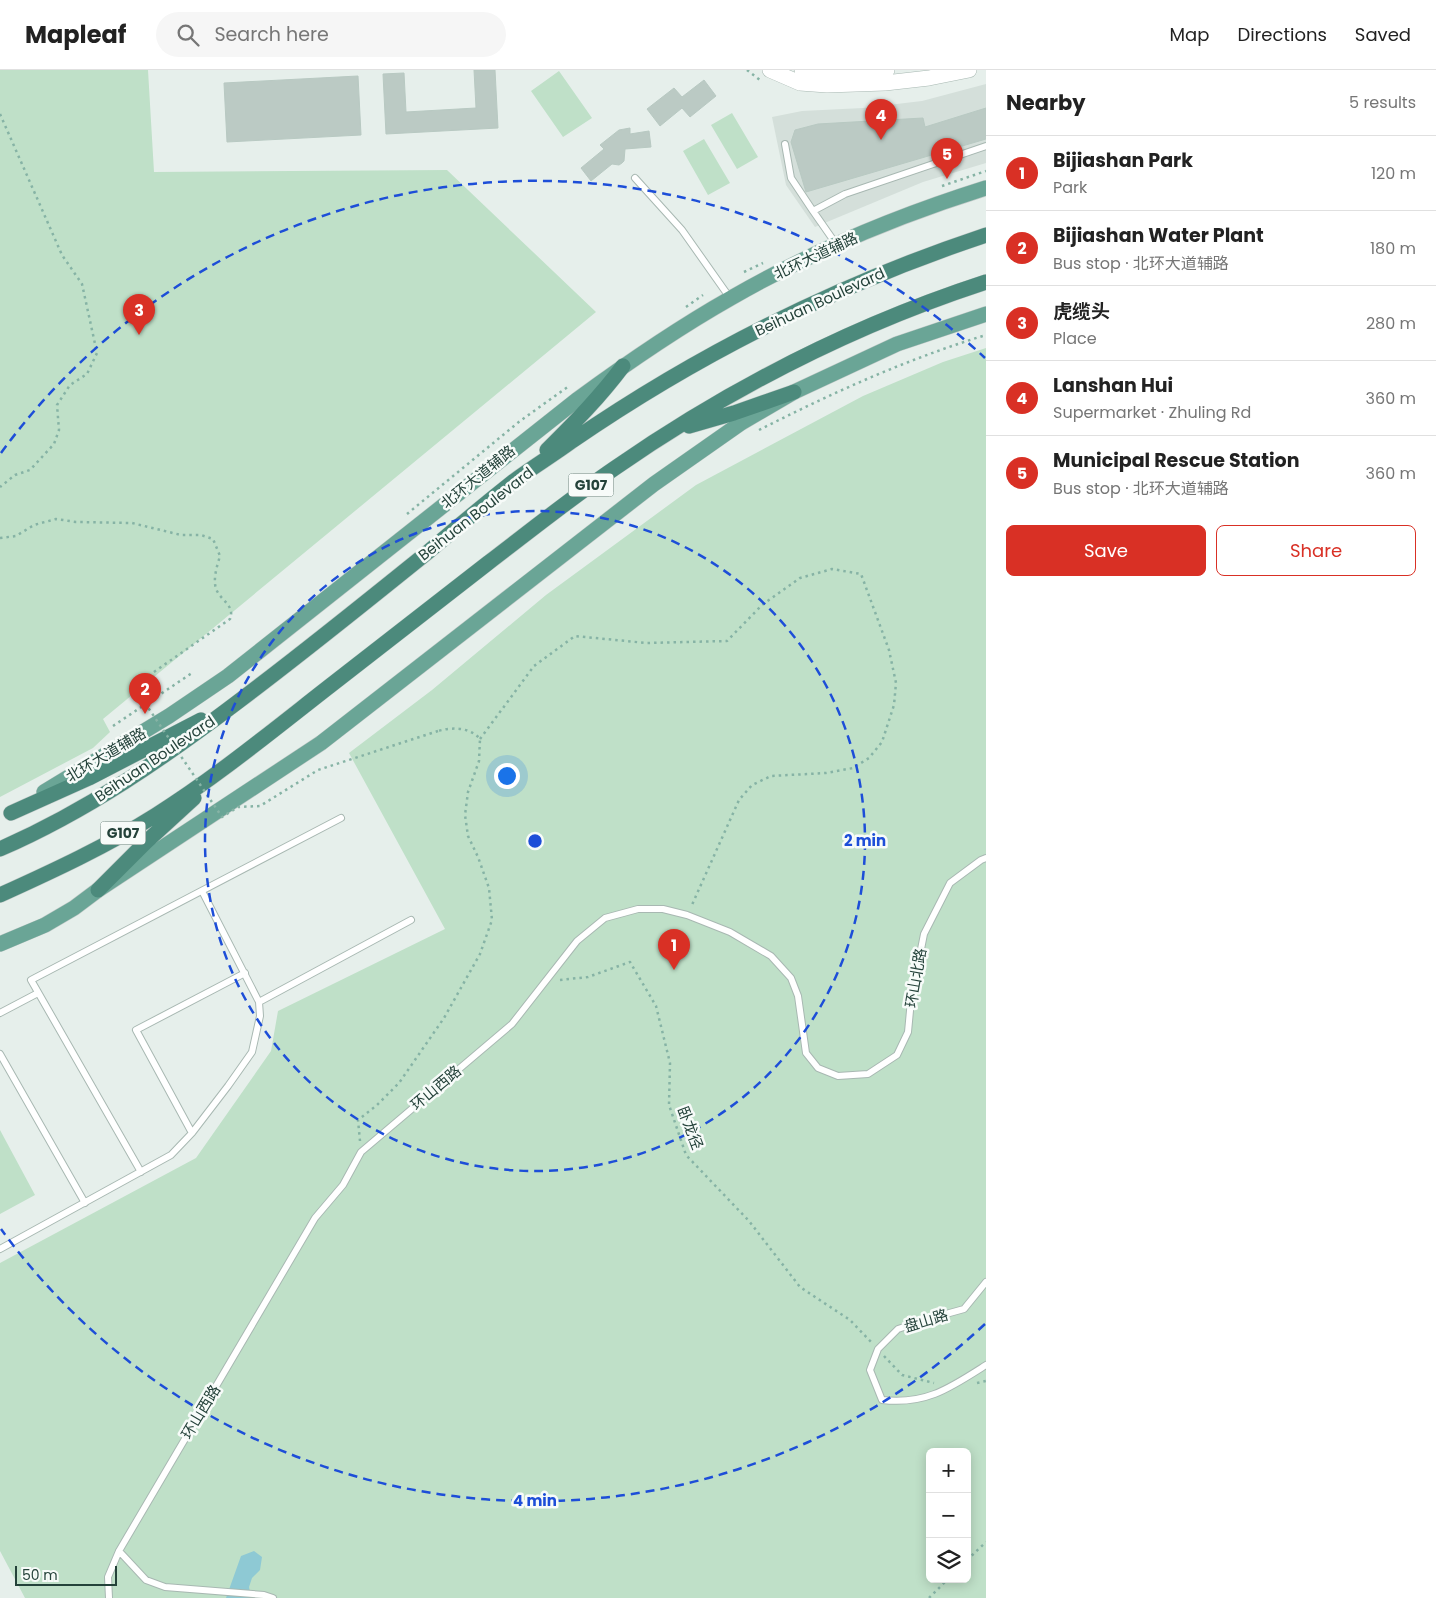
<!DOCTYPE html>
<html lang="en">
<head>
<meta charset="utf-8">
<style>
	body { margin:0; font-family:Poppins,"Noto Sans SC",sans-serif; background:#f6f6f6; color:#222 }
	.controls { position:absolute; right:15px; bottom:15px; display:grid; overflow:hidden; border-radius:8px; box-shadow:0 2px 12px #0003 }
	.controls button { width:45px; height:45px; display:grid; place-items:center; padding:0; border:0; border-bottom:1px solid #e0e0e0; background:#fff; color:#222; font:25px sans-serif }
	.scale { position:absolute; left:15px; bottom:12px; width:102px; box-sizing:border-box; padding-left:5px; border:2px solid #24423a; border-top:0; font-size:14px; line-height:18px; white-space:nowrap; color:#24423a; -webkit-text-stroke:4px #f7fbf9; paint-order:stroke }
	.you { position:absolute; left:506px; top:705px; width:18px; height:18px; margin:-12px; border:4px solid #fff; border-radius:50%; background:#1a73e8; box-shadow:0 0 0 8px #1a73e833 }
	.badge { display:grid; place-items:center; width:32px; height:32px; border-radius:50%; background:#d93025; color:#fff; font-size:16px; font-weight:700 }
	.pin { position:absolute; translate:-50% -41px; filter:drop-shadow(0 1px 2px #0008) }
	.pin::after { content:''; position:absolute; top:26px; width:18px; height:15px; background:inherit; clip-path:polygon(0 0,100% 0,50% 100%) }
	.list { margin:0; padding:0; list-style:none }
	h2 { display:flex; justify-content:space-between; align-items:center; height:65px; margin:0; padding:0 20px; font-size:21px }
	h2 small { font-size:16px; font-weight:400; color:#767676 }
	.list li { display:grid; grid-template-columns:32px 1fr auto; gap:15px; align-items:center; box-sizing:border-box; height:75px; padding:0 20px; border-top:1px solid #e0e0e0 }
	.list b { display:block; font-size:19px; white-space:nowrap }
	.list p { margin:0; font-size:16px; white-space:nowrap; color:#767676 }
	.list em { font-size:16px; font-style:normal; color:#767676 }
	.actions { display:flex; gap:10px; padding:15px 20px }
	.actions a { flex:1; padding:11px 0; border:1px solid #d93025; border-radius:8px; text-align:center; font-size:18px; color:#d93025 }
	.actions .main { background:#d93025; color:#fff }
	.icon { flex:none; width:28px; height:28px; fill:none; stroke:currentColor; stroke-width:2; stroke-linecap:round; stroke-linejoin:round }
	.map { position:relative; flex:none; width:986px; height:1528px; overflow:hidden }
	header { display:flex; align-items:center; gap:30px; box-sizing:border-box; height:70px; padding:0 25px; background:#fff; border-bottom:1px solid #e0e0e0 }
	header strong { font-size:24px }
	nav { display:flex; gap:28px; margin-inline-start:auto; font-size:18px }
	.search { width:350px; height:45px; background:#f6f6f6; display:flex; align-items:center; gap:12px; box-sizing:border-box; padding:0 18px; border-radius:28px; color:#767676; font-size:19px }
	main { display:flex }
	aside { flex:1; background:#fff }
	.map>svg:first-child { display:block }
	.built { fill:#d4dfda }
	.green { fill:#bfe0c8; fill-rule:evenodd }
	.water { fill:#8ec9d4 }
	.building { fill:#bbcac4; stroke:#b8c9c2 }
	.lines { fill:none; stroke-linecap:round; stroke-linejoin:round }
	.service-casing { stroke:#a8b8b2; stroke-width:8 }
	.tertiary-casing { stroke:#a8b8b2; stroke-width:16 }
	.primary-casing { stroke:#c2cac8; stroke-width:16 }
	.trunk-casing { stroke:#c2cac8; stroke-width:16 }
	.path { stroke:#86b3a5; stroke-width:2.5; stroke-dasharray:2.5 4; stroke-linecap:butt }
	.service { stroke:#fff; stroke-width:6 }
	.tertiary { stroke:#fff; stroke-width:15 }
	.primary { stroke:#6aa596; stroke-width:15 }
	.trunk { stroke:#4c8a7c; stroke-width:15 }
	.path-bridge { stroke:#86b3a5; stroke-width:2.5; stroke-dasharray:2.5 4; stroke-linecap:butt }
	.ring { fill:none; stroke:#1d4ed8; stroke-width:2.5; stroke-dasharray:9 6 }
	.labels { text-anchor:middle; stroke-width:5; stroke-linejoin:round; paint-order:stroke }
	.shield { fill:#f7fbf9; stroke:#637a73; stroke-width:1 }
	.shield-label { font-size:14px; font-weight:bold; fill:#24423a }
	.street-label { font-size:15px; fill:#24423a; stroke:#f7fbf9 }
	.centre { fill:#1d4ed8; stroke:#f7fbf9; stroke-width:2.5 }
	.ring-label { font-size:15px; text-anchor:middle; font-weight:bold; fill:#1d4ed8; stroke:#f7fbf9; stroke-width:5; stroke-linejoin:round; paint-order:stroke }
</style>
</head>
<body>
<header>
<strong>Mapleaf</strong>
<div class="search"><svg class="icon" aria-label="search" viewBox="0 0 24 24"><circle cx="10" cy="10" r="6"/><path d="M15 15l6 6"/></svg>Search here</div>
<nav><a>Map</a><a>Directions</a><a>Saved</a></nav>
</header>
<main>
<div class="map">
<svg width="986" height="1528" viewBox="0 0 986 1528">
	<rect width="100%" height="100%" fill="#e6efeb"/>
	<path class="built" d="M986,14V93L923,112L815,157L786,115L772,47L802,41L863,38L922,31Z"/>
	<path class="green" d="M0,0H148L154,102L447,100L596,242L103,649L110,662L93,678L0,727Z
		M559,1L592,48L563,67L531,21Z
		M732,43L758,87L737,99L711,55Z
		M704,69L730,113L708,125L683,81Z
		M986,278V1528H25L0,1481V1193L196,1088L271,981L278,941L445,859L349,683L432,620L546,525L696,415L863,326L943,292ZM930,1382H967V1509H930Z
		M0,1060L35,1125L0,1144Z"/>
	<path class="water" d="M254,1481L262,1487L260,1500L252,1508L249,1517L251,1528H226L241,1486Z"/>
	<path class="building" d="M474,0H495L498,58L386,64L383,4L404,3L406,42L476,38Z
		M358,6L361,65L227,72L224,13Z
		M704,10L716,26L690,47L682,38L660,56L647,39L674,18L682,27Z
		M986,38V69L806,122L791,72L795,60L818,54L923,48L925,57Z
		M630,58V64L649,61L651,77L625,79L624,91L622,93L619,95L612,94L591,111L581,98L604,79L600,75L619,60Z"/>
	<g class="lines">
		<defs>
			<path id="service" d="M785,74L791,108L813,141
				M635,108L682,160L730,228
				M836,174L813,141L845,124L986,76
				M259,932L411,850
				M0,943L38,923
				M0,984L85,1133
				M192,1063L136,960L245,903
				M141,1102L31,910L341,748
				M0,1179L171,1085L192,1063L228,1016L252,982L260,946L259,932L202,821
				M986,1212L964,1239L928,1249L898,1259L878,1279L870,1300L882,1330C926,1335 950,1318 986,1295
				M119,1481L146,1510L165,1517L264,1525L273,1528
				M109,1528L108,1507L119,1481L315,1148L343,1115L361,1082L512,954L577,871L605,848L638,839H663L687,845L730,862L771,886L791,908L798,926L806,983L818,998L838,1006L868,1004L897,985L908,962L911,930L924,864L950,813L981,790L986,788"/>
			<path id="tertiary" d="M770,0L800,13L827,15L885,13L929,8L969,0
				M802,0L825,3L887,0"/>
			<path id="primary" d="M44,722L169,646L228,606L578,329C627,293 678,258 731,228C809,183 900,145 986,118
				M0,874L45,855L74,838L98,820L321,673L654,414L741,353L794,322L897,274L986,244"/>
			<path id="trunk" d="M689,356L734,343L794,322
				M547,380C574,353 600,327 623,296
				M11,743L89,708L201,650
				M0,779C87,741 164,688 239,631C303,583 366,532 428,482C456,458 485,434 514,411C533,397 553,385 572,371C700,283 839,214 986,165
				M98,820L146,772L194,728
				M0,825C53,801 107,776 156,745C216,707 271,662 326,619C380,577 434,535 488,493C530,461 571,428 615,398C729,319 854,255 986,212"/>
		</defs>
		<use href="#service" class="service-casing"/>
		<use href="#tertiary" class="tertiary-casing"/>
		<use href="#primary" class="primary-casing"/>
		<use href="#trunk" class="trunk-casing"/>
		<path class="path" d="M747,0L760,10
			M0,44L62,185L82,214L97,283L87,304L70,315L57,335L59,360L54,374L30,400L15,405L0,417
			M942,116L986,101
			M744,202L763,193
			M686,237L703,225
			M759,360C832,323 907,289 986,265
			M407,444L520,351L569,316
			M0,468L16,466L34,455L56,449L76,452L132,453L181,465H201L213,469L220,486C217,496 212,511 217,521C222,531 235,536 230,549L141,611L137,615V620L145,633
			M113,656L192,603
			M480,669L534,596L575,566L646,573L727,571L762,535L800,508L832,499L861,504L889,580L896,613L894,635L882,672L869,688L853,698L826,703L771,706L752,715L739,730L691,837
			M560,910L588,907L630,892L656,936L670,993L669,1035L686,1085L749,1151L800,1217L850,1250L872,1273
			M360,1071L358,1050L377,1035L399,1013L444,948L480,884L492,850L489,818L478,787L468,766L465,745L468,722L479,691L480,669C470,657 452,657 438,661
			M884,1286L902,1305L934,1313
			M977,1313L986,1311
			M967,1490L986,1472
			M929,1528L948,1509"/>
		<use href="#service" class="service"/>
		<use href="#tertiary" class="tertiary"/>
		<use href="#primary" class="primary"/>
		<use href="#trunk" class="trunk"/>
		<path class="path-bridge" d="M145,633L222,747L238,737L260,736L318,700L438,661"/>
	</g>
	<g class="ring">
		<circle cx="535" cy="771" r="330"/>
		<path d="M985 1254A660 660 0 0 1 1 1159M1 383A660 660 0 0 1 985 288"/>
	</g>
	<g class="labels">
		<g class="shield">
			<rect x="568.5" y="403.5" width="45" height="23" rx="4"/>
			<rect x="100.5" y="751.5" width="45" height="23" rx="4"/>
		</g>
		<g class="shield-label">
			<text x="591" y="420">G107</text>
			<text x="123" y="768">G107</text>
		</g>
		<g class="street-label">
			<text transform="translate(816 186) rotate(-25)" y="5">北环大道辅路</text>
			<text transform="translate(820 232) rotate(-25)" y="5">Beihuan Boulevard</text>
			<text transform="translate(478 407) rotate(-39)" y="5">北环大道辅路</text>
			<text transform="translate(476 444) rotate(-38)" y="5">Beihuan Boulevard</text>
			<text transform="translate(106 685) rotate(-31)" y="5">北环大道辅路</text>
			<text transform="translate(155 689) rotate(-34)" y="5">Beihuan Boulevard</text>
			<text transform="translate(916 908) rotate(-80)" y="5">环山北路</text>
			<text transform="translate(436 1018) rotate(-40)" y="5">环山西路</text>
			<text transform="translate(690 1058) rotate(69)" y="5">卧龙径</text>
			<text transform="translate(926 1251) rotate(-17)" y="5">盘山路</text>
			<text transform="translate(201 1342) rotate(-59)" y="5">环山西路</text>
		</g>
	</g>
	<circle cx="535" cy="771" r="8" class="centre"/>
	<g class="ring-label">
		<text x="865" y="776">2 min</text>
		<text x="535" y="1436">4 min</text>
	</g>
</svg>
<div class="controls">
<button>+</button>
<button>−</button>
<button><svg class="icon" aria-label="layers" viewBox="0 0 24 24"><path d="M12 4l9 5-9 5-9-5zM3 14l9 5 9-5"/></svg></button>
</div>
<div class="scale">50 m</div>
<div class="you"></div>
<div class="pin badge" style="left:674px;top:900px">1</div>
<div class="pin badge" style="left:145px;top:644px">2</div>
<div class="pin badge" style="left:139px;top:265px">3</div>
<div class="pin badge" style="left:881px;top:70px">4</div>
<div class="pin badge" style="left:947px;top:109px">5</div>
</div>
<aside>
<h2>Nearby<small>5 results</small></h2>
<ul class="list">
<li><span class="badge">1</span><div><b>Bijiashan Park</b><p>Park</p></div><em>120 m</em></li>
<li><span class="badge">2</span><div><b>Bijiashan Water Plant</b><p>Bus stop · 北环大道辅路</p></div><em>180 m</em></li>
<li><span class="badge">3</span><div><b>虎缆头</b><p>Place</p></div><em>280 m</em></li>
<li><span class="badge">4</span><div><b>Lanshan Hui</b><p>Supermarket · Zhuling Rd</p></div><em>360 m</em></li>
<li><span class="badge">5</span><div><b>Municipal Rescue Station</b><p>Bus stop · 北环大道辅路</p></div><em>360 m</em></li>
</ul>
<div class="actions"><a class="main">Save</a><a>Share</a></div>
</aside>
</main>
</body>
</html>
